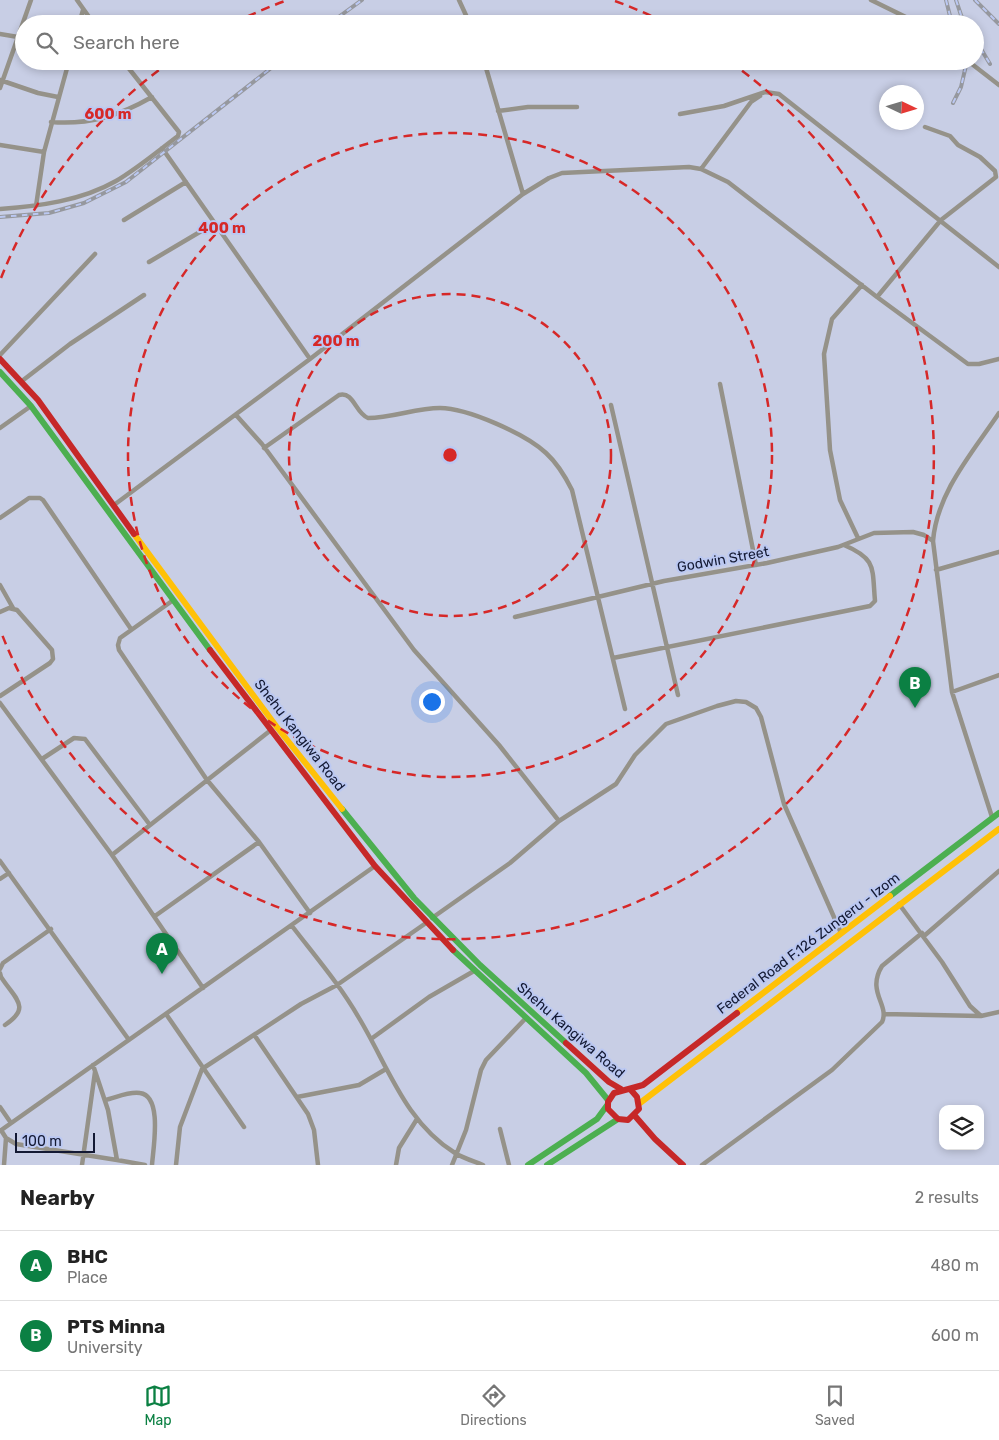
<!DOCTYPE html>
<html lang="en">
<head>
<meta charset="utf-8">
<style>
	body { margin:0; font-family:Rubik,sans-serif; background:#f6f6f6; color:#222 }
	.controls { position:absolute; right:15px; bottom:15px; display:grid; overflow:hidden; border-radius:10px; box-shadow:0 2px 8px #0003 }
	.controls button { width:45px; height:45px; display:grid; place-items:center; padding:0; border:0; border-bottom:1px solid #e0e0e0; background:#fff; color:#222; font:25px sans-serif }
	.compass { position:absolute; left:879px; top:85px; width:45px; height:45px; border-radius:50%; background:#fff; box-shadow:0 2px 8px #0003; rotate:94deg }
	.scale { position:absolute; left:15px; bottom:12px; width:80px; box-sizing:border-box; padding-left:5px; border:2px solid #131933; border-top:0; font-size:14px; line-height:18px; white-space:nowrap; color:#131933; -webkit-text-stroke:4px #bbc8f2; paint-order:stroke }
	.you { position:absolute; left:431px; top:701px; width:18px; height:18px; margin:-12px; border:4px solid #fff; border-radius:50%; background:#1a73e8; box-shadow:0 0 0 8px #1a73e833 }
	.badge { display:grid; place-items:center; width:32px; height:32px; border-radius:50%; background:#0b8043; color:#fff; font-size:16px; font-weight:700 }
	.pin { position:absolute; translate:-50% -41px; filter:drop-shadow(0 1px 2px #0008) }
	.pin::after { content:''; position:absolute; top:26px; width:18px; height:15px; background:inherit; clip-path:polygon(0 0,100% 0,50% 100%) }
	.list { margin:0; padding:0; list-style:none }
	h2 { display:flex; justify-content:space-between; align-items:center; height:65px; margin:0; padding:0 20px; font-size:21px }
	h2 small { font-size:16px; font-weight:400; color:#767676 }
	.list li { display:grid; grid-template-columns:32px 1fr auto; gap:15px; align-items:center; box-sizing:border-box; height:70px; padding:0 20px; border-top:1px solid #e0e0e0 }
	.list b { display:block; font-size:19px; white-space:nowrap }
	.list p { margin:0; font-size:16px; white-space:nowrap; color:#767676 }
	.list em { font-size:16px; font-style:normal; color:#767676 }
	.icon { flex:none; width:28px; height:28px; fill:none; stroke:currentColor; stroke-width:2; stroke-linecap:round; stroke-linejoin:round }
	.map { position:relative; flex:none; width:999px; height:1165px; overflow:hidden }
	.search { position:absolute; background:#fff; box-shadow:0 2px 8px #0003; left:15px; right:15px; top:15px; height:55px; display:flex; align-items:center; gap:12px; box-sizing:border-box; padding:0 18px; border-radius:28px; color:#767676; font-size:19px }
	.sheet { height:205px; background:#fff }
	nav { display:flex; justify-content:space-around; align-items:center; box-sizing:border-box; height:70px; border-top:1px solid #e0e0e0; background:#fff; font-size:14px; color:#767676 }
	nav a { display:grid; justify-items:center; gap:2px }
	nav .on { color:#0b8043 }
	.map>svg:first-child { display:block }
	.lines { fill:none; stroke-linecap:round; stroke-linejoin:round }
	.street { stroke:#959289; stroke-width:4.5 }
	.fast { stroke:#4caf50; stroke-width:6 }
	.slow { stroke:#ffc107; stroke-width:6 }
	.jam { stroke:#c62828; stroke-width:6 }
	.rail-casing { stroke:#96989e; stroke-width:4 }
	.rail { stroke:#bbc8f2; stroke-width:2; stroke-dasharray:5.5; stroke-linecap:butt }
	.ring { fill:none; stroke:#d62828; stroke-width:2.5; stroke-dasharray:9 6 }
	.labels { text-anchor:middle; stroke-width:4; stroke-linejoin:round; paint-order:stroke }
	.street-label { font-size:14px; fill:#131933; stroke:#bbc8f2 }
	.centre { fill:#d62828; stroke:#bbc8f2; stroke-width:2.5 }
	.ring-label { font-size:15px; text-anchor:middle; font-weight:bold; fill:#d62828; stroke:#bbc8f2; stroke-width:4; stroke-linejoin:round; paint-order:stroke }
</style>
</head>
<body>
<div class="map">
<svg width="999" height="1165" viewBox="0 0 999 1165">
	<rect width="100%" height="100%" fill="#c8cee5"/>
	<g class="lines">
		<path class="street" d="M77,0L94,24
			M459,0L470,24
			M871,0L920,24
			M79,24L83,10
			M0,34L18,37
			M484,61L523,194
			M968,61L999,85
			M0,80L38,93L58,97
			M0,88L31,0
			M498,111L528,107H577
			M680,114L724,106L765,92L779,94L999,267
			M51,122C89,125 119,116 152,97
			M0,145L44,152
			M162,148L310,359
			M701,169L751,102L760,96
			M36,206L44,152L69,61
			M0,209C39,206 81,201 116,181C138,168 158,151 178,136L179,132L123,61
			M124,220L186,182
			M149,262L215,223
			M877,297L941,220L996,177L995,171L980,157L958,145L950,136L925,127
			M0,355L95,254
			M22,381L70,344L144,295
			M720,384L756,565
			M611,405L678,695
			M236,415L262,444L414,650L499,745L559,821
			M0,428L31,406
			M264,448L339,395C354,391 355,413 368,418C392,418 416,408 440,408C467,408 526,434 546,453C557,463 565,476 572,490L625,709
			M114,505L310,359L523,194L549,178L562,173L689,167L701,169L728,182L877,297L968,364H979L999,359
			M0,518L29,498H40L43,500L131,629
			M858,538L840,500L830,450L824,354L832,319L862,285
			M936,570L999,552
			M0,585L13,608
			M172,601L120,638L118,645L119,650L207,780L259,842L310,913
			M0,612L9,608L17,610L52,650L53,659L50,663L0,696
			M515,617L664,581L767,563L838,547L874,533L913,532L924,535L933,541
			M613,658L870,606L875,601C872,568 877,559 844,545
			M952,692L999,675
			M0,703L112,855L203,988
			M42,759L74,738L85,739L150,825
			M992,817L952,692L933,541C937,492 973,452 999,413
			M112,855L271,730
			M0,861L129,1040
			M0,879L9,873
			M899,904L942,962L970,1006L981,1016L999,1012
			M155,916L259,842
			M432,918L510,863L559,821L616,784L635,755L666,724L717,706L736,701L746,702L756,708L761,717L784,804L841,933
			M292,926C315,956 340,985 359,1018C388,1066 405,1122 455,1153C463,1158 473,1161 483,1165
			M924,936L999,871
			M0,969L3,963L51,929
			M0,973L1,977C15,999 32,1007 5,1025
			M166,1014L244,1127
			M884,1014L980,1016
			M255,1036L308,1114L314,1130L318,1165
			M371,1039L429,997L474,971
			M93,1065L108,1110L117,1160L145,1165
			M297,1097L359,1085L386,1069
			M105,1100C115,1098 129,1091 140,1093C163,1096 153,1149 152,1165
			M0,1107L11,1123
			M500,1129L509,1165
			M1,1130L6,1138L16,1144L117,1160
			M0,1131L375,866
			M4,1165L6,1138
			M82,1165L95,1072
			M176,1165L180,1127L202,1069L301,1004L337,985L426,923
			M396,1165L399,1148L417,1119
			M452,1165L466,1130L481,1070L486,1060L525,1019
			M702,1165L832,1070L882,1022C890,1005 866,992 882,966L922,933"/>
		<path class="fast" d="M0,372L31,406L210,650
			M342,809L414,898L480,965L566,1043
			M890,896L999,813
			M453,950L586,1073L608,1100
			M528,1165L597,1119L608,1104
			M547,1165L618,1119"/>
		<path class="slow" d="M134,534L276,726L342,809
			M737,1013L890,896
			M640,1103L999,829"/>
		<path class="jam" d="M0,359L38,400L134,534
			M210,650L375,866L453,950
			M566,1043L609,1082L621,1089
			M630,1089L637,1097L639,1109L628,1120L618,1119L608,1109V1102L614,1093L643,1085L737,1013
			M635,1116L655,1139L683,1165"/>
		<defs>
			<path id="rail" d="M946,0L952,24
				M956,0L964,24
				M975,0L999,24
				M329,24L362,0
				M975,39L990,64
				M953,103L961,87L967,61
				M0,217L49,213L84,203L126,182L280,61"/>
		</defs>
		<use href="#rail" class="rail-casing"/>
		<use href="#rail" class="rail"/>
	</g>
	<g class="ring">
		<circle cx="450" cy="455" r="161"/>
		<circle cx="450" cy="455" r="322"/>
		<path d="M1 278A483 483 0 0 1 170 62M234 23A483 483 0 0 1 285 1M615 1A483 483 0 0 1 666 23M730 62A483 483 0 1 1 1 632"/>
	</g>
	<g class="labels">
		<g class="street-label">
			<text transform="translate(723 559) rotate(-10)" y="5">Godwin Street</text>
			<text transform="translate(300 735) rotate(52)" y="5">Shehu Kangiwa Road</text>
			<text transform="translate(808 943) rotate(-37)" y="5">Federal Road F.126 Zungeru - Izom</text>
			<text transform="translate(571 1030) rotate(41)" y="5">Shehu Kangiwa Road</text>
		</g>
	</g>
	<circle cx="450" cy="455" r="8" class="centre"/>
	<g class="ring-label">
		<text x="108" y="119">600 m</text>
		<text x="222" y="233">400 m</text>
		<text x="336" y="346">200 m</text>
	</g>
</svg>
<div class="controls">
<button><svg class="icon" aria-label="layers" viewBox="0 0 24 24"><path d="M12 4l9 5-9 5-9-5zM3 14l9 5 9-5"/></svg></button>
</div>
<svg class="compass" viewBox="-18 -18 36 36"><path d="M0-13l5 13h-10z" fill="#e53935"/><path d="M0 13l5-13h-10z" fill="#767676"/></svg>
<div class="scale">100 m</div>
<div class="you"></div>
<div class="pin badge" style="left:162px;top:974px">A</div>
<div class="pin badge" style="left:915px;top:708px">B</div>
<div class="search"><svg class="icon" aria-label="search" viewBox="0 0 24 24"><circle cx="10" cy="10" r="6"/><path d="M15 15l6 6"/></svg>Search here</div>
</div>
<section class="sheet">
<h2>Nearby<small>2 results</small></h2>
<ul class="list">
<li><span class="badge">A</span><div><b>BHC</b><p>Place</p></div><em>480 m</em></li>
<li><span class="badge">B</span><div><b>PTS Minna</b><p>University</p></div><em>600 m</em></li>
</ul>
</section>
<nav>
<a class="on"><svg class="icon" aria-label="map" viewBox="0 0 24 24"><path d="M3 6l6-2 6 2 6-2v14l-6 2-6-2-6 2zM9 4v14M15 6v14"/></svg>Map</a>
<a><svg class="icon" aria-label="directions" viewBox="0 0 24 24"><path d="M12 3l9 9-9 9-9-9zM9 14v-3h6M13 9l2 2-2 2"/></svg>Directions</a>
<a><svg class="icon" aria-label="saved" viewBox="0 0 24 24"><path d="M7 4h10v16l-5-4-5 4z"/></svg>Saved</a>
</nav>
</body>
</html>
